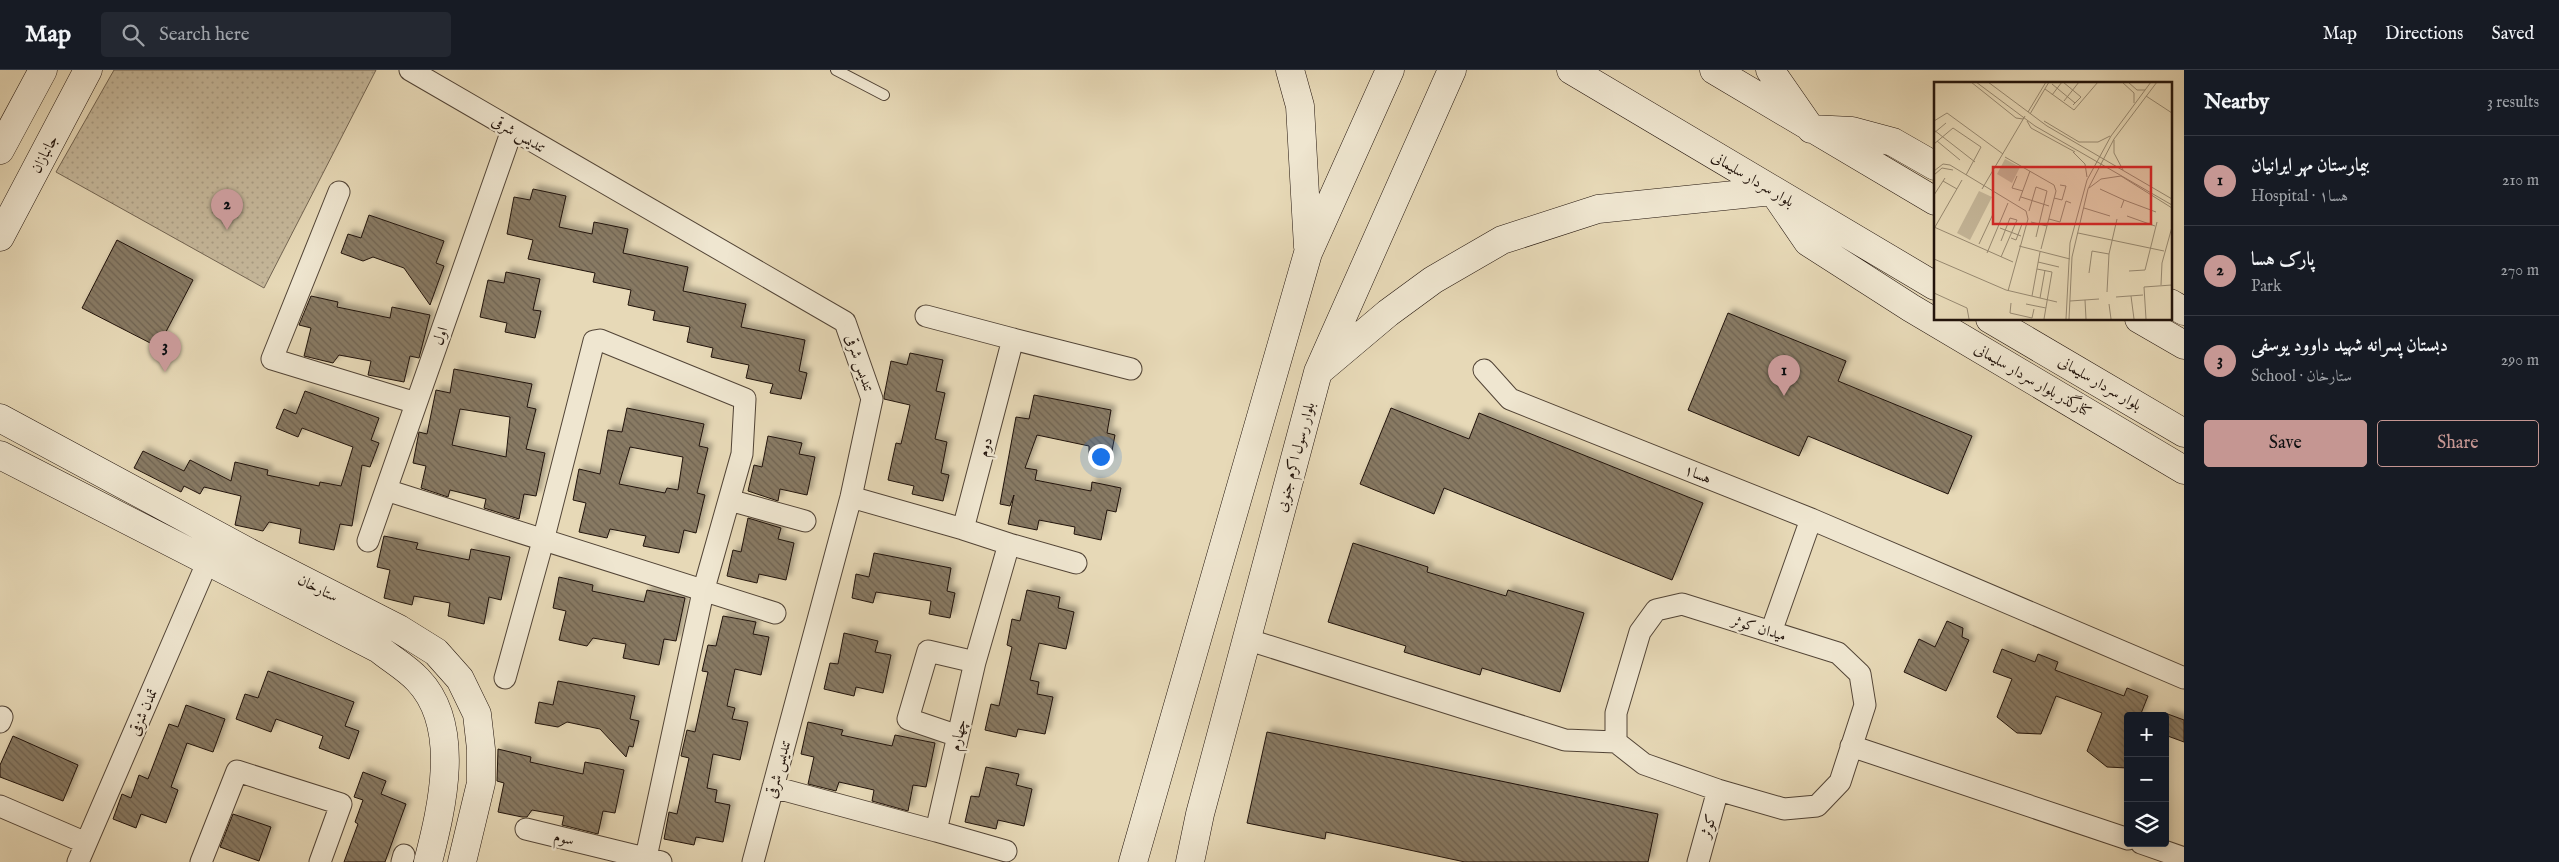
<!DOCTYPE html>
<html lang="en">
<head>
<meta charset="utf-8">
<style>
	body { margin:0; font-family:"IM FELL English",Amiri,serif; background:#242831; color:#f1f3f6 }
	.controls { position:absolute; right:15px; bottom:15px; display:grid; overflow:hidden; border-radius:5px; box-shadow:0 2px 12px #0003 }
	.controls button { width:45px; height:45px; display:grid; place-items:center; padding:0; border:0; border-bottom:1px solid #363941; background:#171b24; color:#f1f3f6; font:25px sans-serif }
	.you { position:absolute; left:1100px; top:386px; width:18px; height:18px; margin:-12px; border:4px solid #fff; border-radius:50%; background:#1a73e8; box-shadow:0 0 0 8px #1a73e833 }
	.badge { display:grid; place-items:center; width:32px; height:32px; border-radius:50%; background:#c59692; color:#111; font-size:16px; font-weight:700 }
	.pin { position:absolute; translate:-50% -41px; filter:drop-shadow(0 1px 2px #0008) }
	.pin::after { content:''; position:absolute; top:26px; width:18px; height:15px; background:inherit; clip-path:polygon(0 0,100% 0,50% 100%) }
	.list { margin:0; padding:0; list-style:none }
	h2 { display:flex; justify-content:space-between; align-items:center; height:65px; margin:0; padding:0 20px; font-size:21px }
	h2 small { font-size:16px; font-weight:400; color:#9ea1a6 }
	.list li { display:grid; grid-template-columns:32px 1fr auto; gap:15px; align-items:center; box-sizing:border-box; height:90px; padding:0 20px; border-top:1px solid #363941 }
	.list b { display:block; font-size:19px; white-space:nowrap }
	.list p { margin:0; font-size:16px; white-space:nowrap; color:#9ea1a6 }
	.list em { font-size:16px; font-style:normal; color:#9ea1a6 }
	.actions { display:flex; gap:10px; padding:15px 20px }
	.actions a { flex:1; padding:11px 0; border:1px solid #c59692; border-radius:5px; text-align:center; font-size:18px; color:#c59692 }
	.actions .main { background:#c59692; color:#111 }
	.icon { flex:none; width:28px; height:28px; fill:none; stroke:currentColor; stroke-width:2; stroke-linecap:round; stroke-linejoin:round }
	.map { position:relative; flex:none; width:2184px; height:792px; overflow:hidden }
	header { display:flex; align-items:center; gap:30px; box-sizing:border-box; height:70px; padding:0 25px; background:#171b24; border-bottom:1px solid #363941 }
	header strong { font-size:24px }
	nav { display:flex; gap:28px; margin-inline-start:auto; font-size:18px }
	.search { width:350px; height:45px; background:#242831; display:flex; align-items:center; gap:12px; box-sizing:border-box; padding:0 18px; border-radius:5px; color:#9ea1a6; font-size:19px }
	main { display:flex }
	aside { flex:1; background:#171b24 }
	.map>svg:first-child { display:block }
	.park { fill:url(#park-dots); stroke:#736552 }
	.building { fill:url(#building-back-hatch); stroke:#21130b; fill-rule:evenodd; filter:url(#shadow) }
	.lines { fill:none; stroke-linecap:round; stroke-linejoin:round }
	.lane-casing { stroke:#524436; stroke-width:12 }
	.street-casing { stroke:#524436; stroke-width:23 }
	.secondary-casing { stroke:#21130b; stroke-width:29 }
	.lane { stroke:#efe6d0; stroke-width:10 }
	.street { stroke:#efe6d0; stroke-width:21 }
	.secondary { stroke:#efe6d0; stroke-width:28 }
	.labels { text-anchor:middle; stroke-width:4.5; stroke-linejoin:round; paint-order:stroke }
	.street-label { font-size:15px; fill:#21130b; stroke:#efe6d0 }
	.inset-road { fill:none; stroke:#988a72; stroke-width:1 }
	.view { fill:#d62828; fill-opacity:0.15; stroke:#d62828; stroke-width:2.5 }
	.inset-edge { fill:none; stroke:#21130b; stroke-width:2.5 }
</style>
</head>
<body>
<header>
<strong>Map</strong>
<div class="search"><svg class="icon" aria-label="search" viewBox="0 0 24 24"><circle cx="10" cy="10" r="6"/><path d="M15 15l6 6"/></svg>Search here</div>
<nav><a>Map</a><a>Directions</a><a>Saved</a></nav>
</header>
<main>
<div class="map">
<svg width="2184" height="792" viewBox="0 0 2184 792">
	<defs>
		<pattern id="park-dots" width="8" height="8" patternUnits="userSpaceOnUse" patternTransform="scale(1.25)"><rect width="8" height="8" fill="#c5b79a"/><path d="M2 2h.1M6 6h.1" fill="none" stroke="#a99c83" stroke-width="1.8" stroke-linecap="round"/></pattern>
		<pattern id="building-back-hatch" width="6" height="6" patternUnits="userSpaceOnUse" patternTransform="scale(1.25)"><rect width="6" height="6" fill="#887a64"/><path d="M-1 5l2 2M0 0l6 6M5-1l2 2" fill="none" stroke="#6f6351"/></pattern>
		<filter id="shadow"><feDropShadow dx="4.5" dy="-4.5" stdDeviation="2.5" flood-color="#0004"/></filter>
	</defs>
	<rect width="100%" height="100%" fill="#e7d9b7"/>
	<filter id="stains"><feTurbulence type="fractalNoise" baseFrequency=".004" numOctaves="4"/><feColorMatrix values="0 0 0 0 .2 0 0 0 0 .09 0 0 0 0 .02 0 0 0 .5 -.17"/></filter>
	<radialGradient id="worn" r=".72"><stop offset=".6" stop-color="#630" stop-opacity="0"/><stop offset="1" stop-color="#630" stop-opacity=".3"/></radialGradient>
	<path class="park" d="M114,0H376L264,218L56,102Z"/>
	<path class="building" d="M533,119L566,126L559,157L592,164L594,152L628,159L623,183L688,197L683,221L746,234L741,257L805,270L799,301L807,303L801,329L770,323L773,314L746,308L749,295L711,287L713,278L687,272L690,257L653,250L655,241L628,235L631,220L593,212L595,203L528,189L533,170L507,164L514,127L530,130Z
		M369,145L444,171L436,193L444,196L430,235L404,198L373,187L363,191L341,183L348,164L361,168Z
		M117,170L193,210L158,277L82,238Z
		M506,202L540,209L533,240L541,241L535,268L505,262L507,253L480,247L488,210L504,213Z
		M311,226L338,232L337,237L390,248L392,237L430,245L419,288L410,286L404,312L368,305L371,291L339,285L333,293L304,286L311,258L299,255Z
		M1728,243L1846,291L1838,311L1972,366L1948,424L1808,366L1799,386L1688,340Z
		M910,283L943,290L936,321L945,323L935,369L947,372L941,403L949,405L943,431L912,424L914,416L888,410L896,373L901,374L910,335L884,329V326L891,291L907,295Z
		M454,299L532,314L527,337L536,339L526,379L545,383L536,426L524,424L519,449L484,438L486,429L450,420L448,427L421,418L426,396L413,393L419,362L427,364L436,320L450,323ZM460,339L510,347L506,387L452,375Z
		M305,321L379,348L371,370L379,373L370,397L362,395L352,456L340,454L334,480L299,473L301,459L269,452L263,461L235,455L241,426L204,417L200,424L184,416L181,422L134,398L143,381L184,401L190,390L231,411L235,392L268,400L267,405L319,416L320,412L341,416L353,377L302,358L298,367L276,358L284,339L296,344Z
		M1034,325L1111,340L1107,363L1115,365L1110,391L1089,386V376L1037,365L1025,398L1037,400L1035,410L1091,421L1092,412L1121,418L1116,442L1107,440L1101,470L1074,464L1075,457L1039,450L1037,460L1008,454L1014,425L1010,436L1000,434L1016,347L1029,349Z
		M627,338L704,354L699,376L708,378L697,423L705,425L696,463L684,460L679,483L643,476L646,466L610,459L607,468L579,462L586,433L573,430L579,399L600,404L608,360L622,362ZM630,377L683,387L678,420L667,418L665,423L619,414Z
		M1391,338L1469,369L1479,343L1703,433L1672,510L1444,418L1434,444L1360,414Z
		M768,366L802,373L799,384L815,387L807,425L780,419L778,431L748,421L754,395L762,397Z
		M748,448L781,458L778,469L794,473L786,510L759,504L757,513L727,506L733,480L741,482Z
		M384,466L418,473L416,479L469,490L471,479L510,487L501,530L489,527L484,554L448,546L450,533L414,526L412,535L384,528L390,500L377,497Z
		M1353,473L1428,497L1427,502L1506,526L1508,520L1584,543L1560,622L1482,598L1480,605L1404,582L1406,576L1328,552Z
		M874,483L951,498L947,521L955,523L950,548L929,544L931,531L876,522L873,533L852,528L856,504L869,507Z
		M559,507L593,515L592,521L644,532L647,520L685,528L676,571L664,569L659,595L623,588L626,574L593,568L587,576L559,570L566,541L553,538Z
		M1027,520L1060,527L1058,538L1074,542L1066,579L1039,573L1030,610L1039,612L1037,624L1053,627L1045,664L1018,659L1016,667L985,660L991,634L999,636L1012,577L1007,575L1012,549L1020,551Z
		M723,546L756,552L753,564L769,567L761,605L735,599L727,636L735,638L732,649L748,652L740,690L713,684L707,718L717,720L715,732L730,735L723,772L696,767L694,775L664,769L669,742L677,744L689,688L681,686L687,660L695,662L708,602L702,601L708,575L716,576Z
		M1947,551L1963,558L1962,567L1969,570L1946,621L1904,602L1919,569L1935,577Z
		M844,563L878,571L875,582L891,585L883,623L856,617L854,626L824,619L830,593L838,594Z
		M2002,579L2035,592L2038,584L2058,592L2055,600L2124,626L2127,618L2148,626L2140,646H2128V698L2107,697L2087,681L2102,643L2056,626L2041,664L2017,663L1997,647L2012,609L1993,602Z
		M268,601L354,632L345,656L359,661L349,689L319,678L323,666L276,649L271,662L236,649L245,624L258,628Z
		M558,611L635,626L630,649L639,651L633,677L629,676L626,687L600,659L567,652L558,657L535,653L539,632L553,635Z
		M186,635L225,649L213,682L187,673L171,717L178,720L166,753L141,744L136,758L113,749L122,724L131,728L139,705L148,709L169,654L178,657Z
		M2165,643L2184,650V672L2165,665Z
		M808,652L843,660L841,665L892,676L895,665L935,673L926,717L913,715L908,741L872,731L874,720L839,712L836,721L808,714L814,687L801,684Z
		M1267,662L1658,744L1648,792H1465L1326,762L1325,769L1247,753Z
		M13,666L78,695L63,731L0,707V695Z
		M498,679L531,687L530,692L583,704L585,692L624,700L615,743L603,741L598,764L562,755L564,746L532,740L527,747H522L498,742L504,713L497,711Z
		M986,697L1019,704L1016,715L1032,719L1024,756L998,750L996,759L965,752L971,726L979,727Z
		M363,702L386,711L381,724L406,734L385,792H344L358,754L355,752L363,730L354,727Z
		M233,744L271,757L259,791L220,777Z"/>
	<g class="lines">
		<defs>
			<path id="lane" d="M836,0L884,25"/>
			<path id="street" d="M410,0L845,252L872,329L851,427L753,792
				M339,122L272,289L416,333
				M1013,269L1131,299
				M1484,300L1510,329L1811,449L1771,562
				M386,420L775,543
				M851,427L963,459L1013,269L926,246
				M729,430L805,451
				M1811,449L2184,608
				M963,459L1009,474
				M368,471L512,60
				M1682,534L1838,583L1860,604L1865,635L1840,712L1817,736L1784,739L1718,720L1644,694L1616,672V643L1640,562L1656,540Z
				M1246,569L1565,670L1616,672
				M505,608L543,471L594,271L600,270L745,329L742,384L703,522L645,792
				M0,652L2,647
				M958,666L908,649L928,581L975,592
				M1851,676L2128,769
				M773,717L936,761L975,592L1009,474L1076,493
				M0,736L86,773
				M526,759L661,792
				M936,761L1006,781
				M2141,773L2184,788
				M78,792L207,493
				M201,792L237,701L341,734L320,792
				M402,792L404,785
				M1698,792L1718,720"/>
			<path id="secondary" d="M1290,0L1300,36L1308,177
				M1571,0L1935,216
				M1714,0L1935,131
				M1770,0L1811,59L1852,61L1893,72L1935,96
				M0,80L43,0
				M0,167L88,0
				M2170,233L2184,241
				M1990,249L2184,363
				M2139,249L2184,275
				M1318,302L1388,243L1433,210L1502,170L1598,139L1773,121L1808,172L1911,238L2184,400
				M0,348L252,484L399,559L436,582L460,609L477,644L481,679V713L462,792
				M0,385L379,579C391,589 407,598 418,610C462,656 442,737 428,792
				M1133,792L1308,183L1390,0
				M1190,792L1200,744L1318,302L1452,0"/>
		</defs>
		<use href="#lane" class="lane-casing"/>
		<use href="#street" class="street-casing"/>
		<use href="#secondary" class="secondary-casing"/>
		<use href="#lane" class="lane"/>
		<use href="#street" class="street"/>
		<use href="#secondary" class="secondary"/>
	</g>
	<g class="labels">
		<g class="street-label">
			<text transform="translate(519 64) rotate(30)" y="5">تندیس شرقی</text>
			<text transform="translate(44 84) rotate(-62)" y="5">جانبازان</text>
			<text transform="translate(1753 109) rotate(31)" y="5">بلوار سردار سلیمانی</text>
			<text transform="translate(440 266) rotate(-71)" y="5">اول</text>
			<text transform="translate(860 293) rotate(71)" y="5">تندیس شرقی</text>
			<text transform="translate(2033 310) rotate(30)" y="5">کنارگذر بلوار سردار سلیمانی</text>
			<text transform="translate(2100 313) rotate(30)" y="5">بلوار سردار سلیمانی</text>
			<text transform="translate(985 377) rotate(-75)" y="5">دوم</text>
			<text transform="translate(1295 387) rotate(-75)" y="5">بلوار رسول اکرم جنوبی</text>
			<text transform="translate(1698 404) rotate(22)" y="5">هسا۱</text>
			<text transform="translate(318 518) rotate(27)" y="5">ستارخان</text>
			<text transform="translate(1759 558) rotate(17)" y="5">میدان کوثر</text>
			<text transform="translate(143 642) rotate(-67)" y="5">تمدن شزقی</text>
			<text transform="translate(958 665) rotate(-77)" y="5">چهارم</text>
			<text transform="translate(778 699) rotate(-75)" y="5">تندیس شرقی</text>
			<text transform="translate(1708 756) rotate(-74)" y="5">کوثر</text>
			<text transform="translate(564 768) rotate(13)" y="5">سوم</text>
		</g>
	</g>
	<g transform="translate(1934 12)">
		<rect width="238" height="238" fill="#e7d9b7"/>
		<path d="M71,77L86,85L78,101L63,92ZM45,109L58,115L36,158L23,151Z" fill="#c5b79a"/>
		<path class="inset-road" d="M37,0L82,36L89,37M42,0L101,44L238,123M54,0L113,44L238,117M129,0L147,15L139,23M188,0L200,11V21M194,0L203,8H211M118,2L141,21M111,7L140,28L164,0M118,13L128,0M212,14L238,31M130,19L145,0M94,30L112,0M96,32L115,0M0,39L13,31L69,72M93,39L97,46L141,70M110,39L145,60M0,48L41,80M0,51L12,41M180,58V71L189,88M3,59L26,78M145,60H164L176,54M0,62L19,46L47,65L32,93M139,70L151,82L153,95M71,75L120,103L122,109L107,167M0,89L9,82L16,83L92,129L94,137L74,209M0,93L8,86L19,88M83,94L78,106L89,109M187,94L238,126M9,99L23,107M155,106L167,97L187,94M48,107L91,34M166,107L190,118L187,126M0,113L11,96M87,115L115,124M120,116L128,118L132,104L126,103M190,118L222,130M85,119L96,89M150,126L176,134M95,129L102,105L113,109L102,155M193,134L221,144M115,137L126,140L132,119L137,121M97,140L113,144M0,145L79,180M1,145L28,98M66,146L87,154M144,151L230,169M77,156L82,158L88,142M45,162L59,132M85,164L136,177M53,171L74,121M67,175L83,138L76,136L67,159M0,177L72,208M104,180L125,185M103,187L118,190L110,237M195,189L211,188L223,140M155,191L158,169L175,172M227,203L228,181L238,145M72,208L123,220M173,210L175,172L183,137M0,211L33,226L35,237M98,214L106,170M197,214L200,237M182,215L209,213M106,216L111,188M151,218L152,237M136,219L165,217M77,221L76,231L98,236L100,227M92,222L112,226M175,222L177,237M132,237L136,161L153,98L177,54L217,0M135,237L138,175L154,107L180,57L223,0M212,237L210,205L238,203"/>
		<path class="view" d="M59,85H217V142H59Z"/>
		<rect width="238" height="238" class="inset-edge"/>
	</g>
	<rect width="100%" height="100%" filter="url(#stains)"/>
	<rect width="100%" height="100%" fill="url(#worn)"/>
</svg>
<div class="controls">
<button>+</button>
<button>−</button>
<button><svg class="icon" aria-label="layers" viewBox="0 0 24 24"><path d="M12 4l9 5-9 5-9-5zM3 14l9 5 9-5"/></svg></button>
</div>
<div class="you"></div>
<div class="pin badge" style="left:1784px;top:326px">1</div>
<div class="pin badge" style="left:227px;top:160px">2</div>
<div class="pin badge" style="left:165px;top:302px">3</div>
</div>
<aside>
<h2>Nearby<small>3 results</small></h2>
<ul class="list">
<li><span class="badge">1</span><div><b>بیمارستان مهر ایرانیان</b><p>Hospital · هسا۱</p></div><em>210 m</em></li>
<li><span class="badge">2</span><div><b>پارک هسا</b><p>Park</p></div><em>270 m</em></li>
<li><span class="badge">3</span><div><b>دبستان پسرانه شهید داوود یوسفی</b><p>School · ستارخان</p></div><em>290 m</em></li>
</ul>
<div class="actions"><a class="main">Save</a><a>Share</a></div>
</aside>
</main>
</body>
</html>
